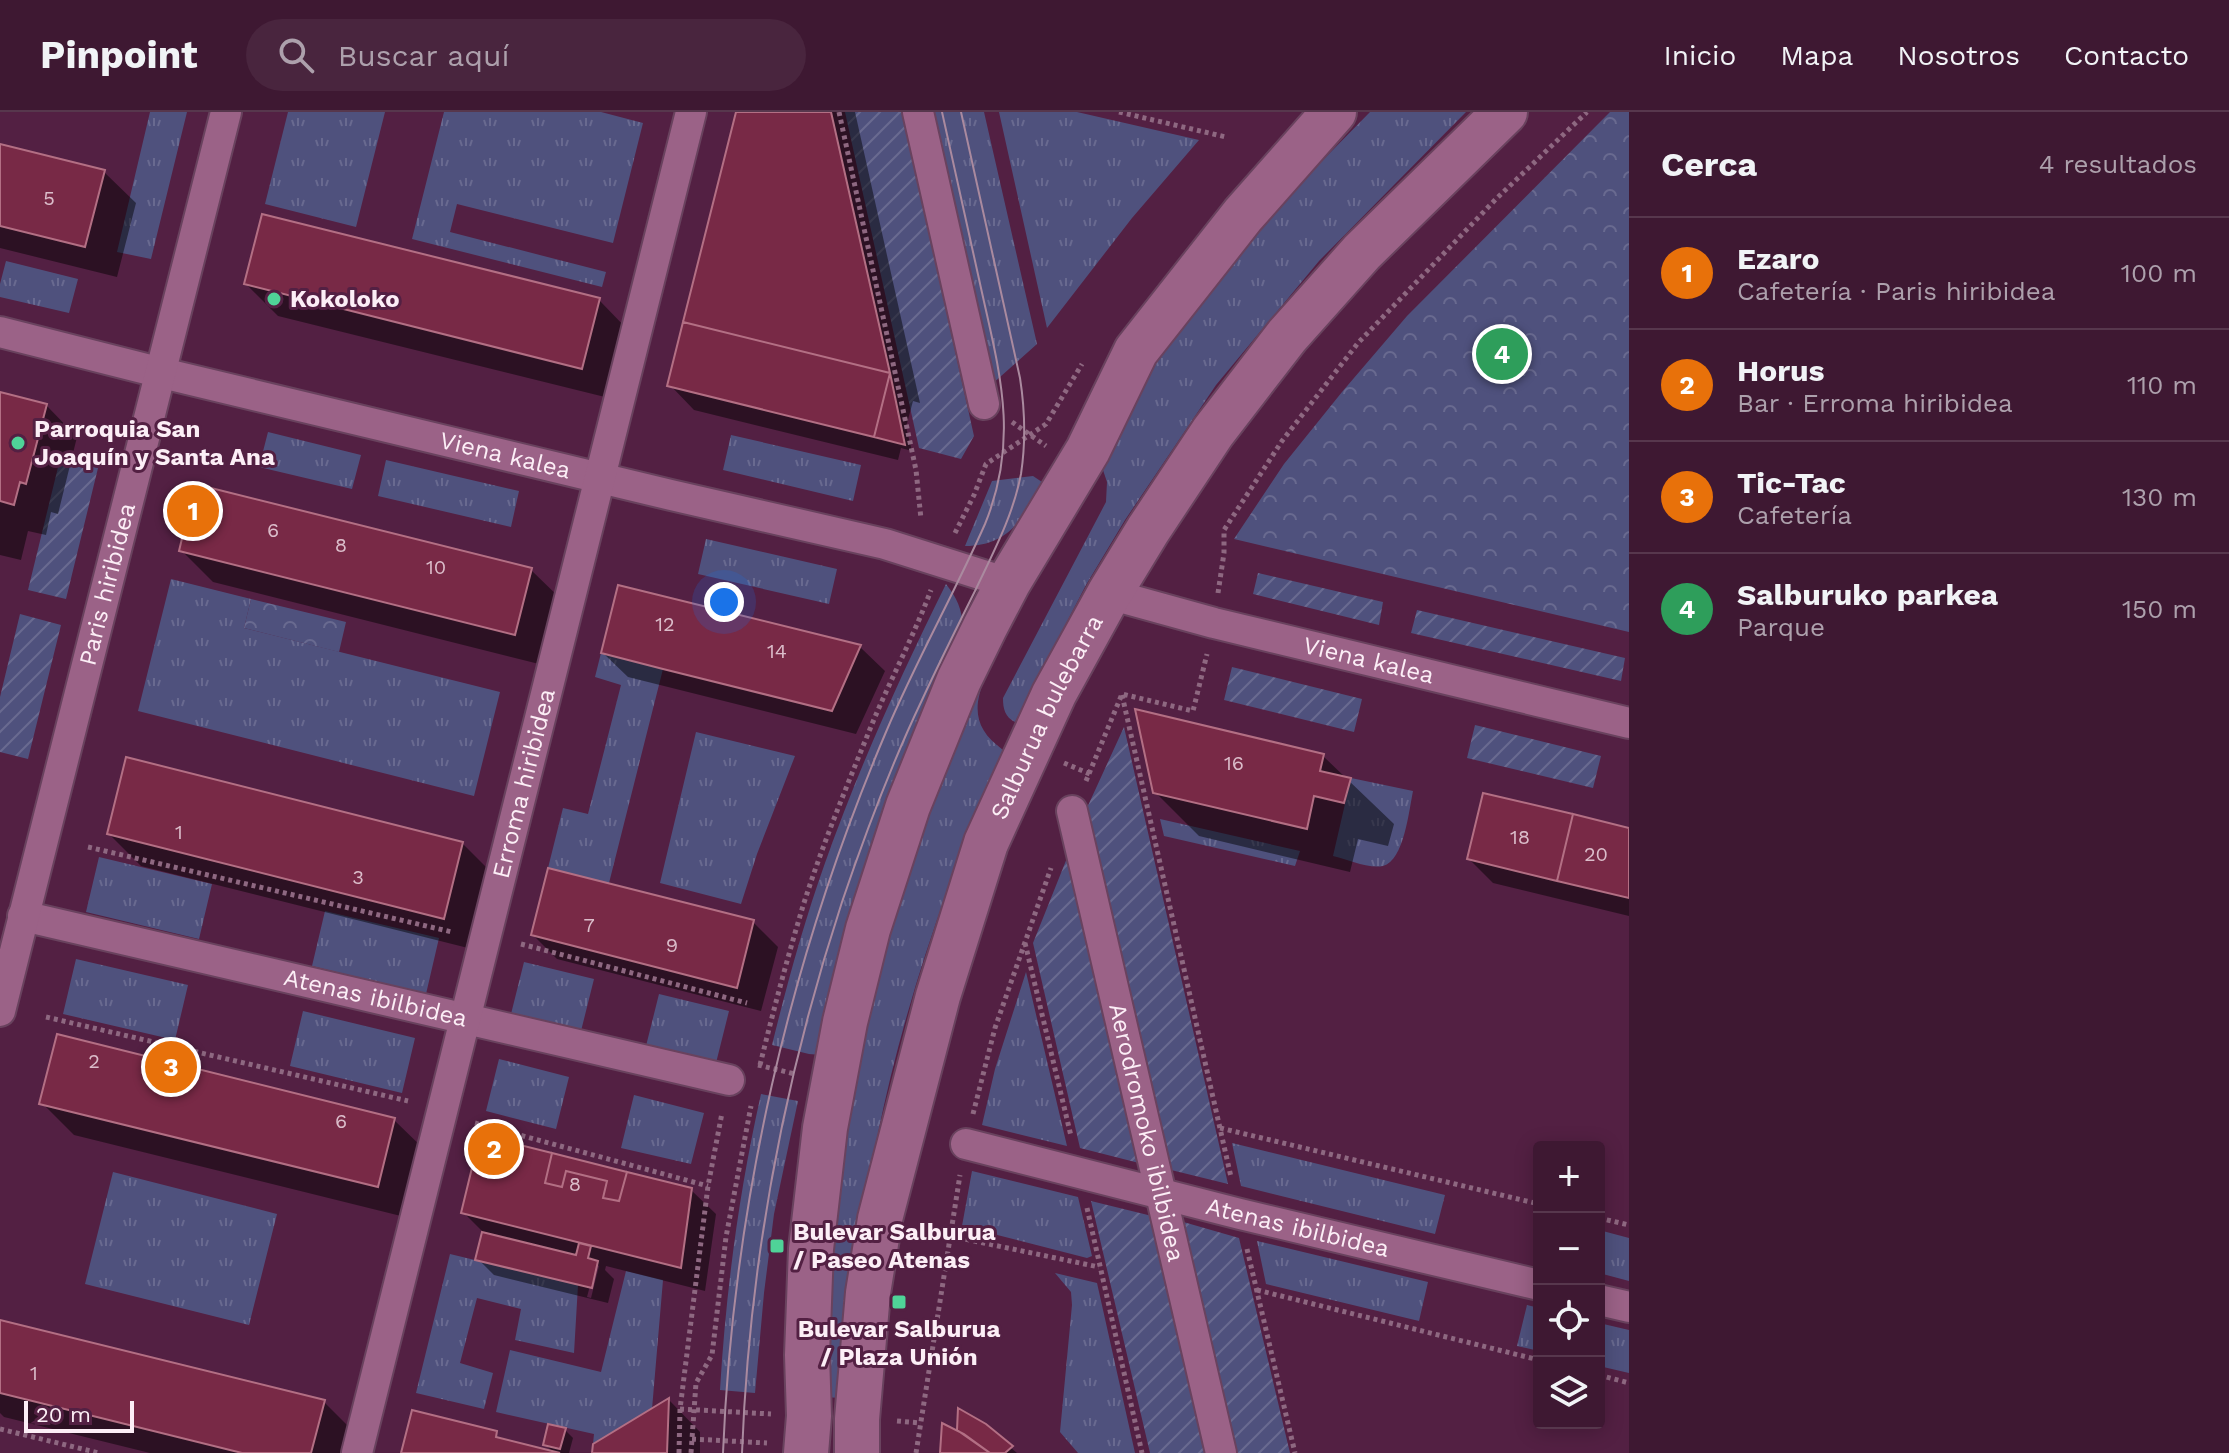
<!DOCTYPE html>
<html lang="es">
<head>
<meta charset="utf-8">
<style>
	body { margin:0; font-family:"Work Sans",sans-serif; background:#49253e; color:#f1f3f6 }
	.controls { position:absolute; right:24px; bottom:24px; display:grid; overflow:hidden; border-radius:8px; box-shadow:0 4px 20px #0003 }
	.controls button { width:72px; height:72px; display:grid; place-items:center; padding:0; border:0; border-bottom:2px solid #57374d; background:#3e1832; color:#f1f3f6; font:40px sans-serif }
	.scale { position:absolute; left:24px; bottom:20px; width:110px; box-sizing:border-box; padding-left:8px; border:4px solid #fceef6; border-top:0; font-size:22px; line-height:28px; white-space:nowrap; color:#fceef6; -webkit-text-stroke:6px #532043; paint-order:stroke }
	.you { position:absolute; left:724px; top:490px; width:28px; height:28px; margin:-20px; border:6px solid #fff; border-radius:50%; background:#1a73e8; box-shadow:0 0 0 12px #1a73e833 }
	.badge { display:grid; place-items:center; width:52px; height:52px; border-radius:50%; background:#8c9099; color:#fff; font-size:26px; font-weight:700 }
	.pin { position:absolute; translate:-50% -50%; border:4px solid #fff; box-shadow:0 2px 8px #0006 }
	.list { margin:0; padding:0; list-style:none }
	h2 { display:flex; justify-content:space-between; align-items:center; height:104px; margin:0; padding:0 32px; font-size:34px }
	h2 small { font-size:26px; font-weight:400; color:#ada0ac }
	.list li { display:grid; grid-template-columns:52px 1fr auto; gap:24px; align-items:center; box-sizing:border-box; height:112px; padding:0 32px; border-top:2px solid #57374d }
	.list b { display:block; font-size:30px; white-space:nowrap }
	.list p { margin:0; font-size:26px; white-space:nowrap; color:#ada0ac }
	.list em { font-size:26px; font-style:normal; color:#ada0ac }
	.icon { flex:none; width:44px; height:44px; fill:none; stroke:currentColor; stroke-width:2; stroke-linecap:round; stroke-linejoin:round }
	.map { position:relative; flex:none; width:1629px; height:1341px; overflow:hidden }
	header { display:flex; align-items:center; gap:48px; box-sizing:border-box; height:112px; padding:0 40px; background:#3e1832; border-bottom:2px solid #57374d }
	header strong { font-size:38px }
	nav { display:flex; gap:44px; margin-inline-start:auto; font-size:28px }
	.search { width:560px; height:72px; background:#49253e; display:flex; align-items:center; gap:20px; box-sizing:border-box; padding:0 28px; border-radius:44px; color:#ada0ac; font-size:30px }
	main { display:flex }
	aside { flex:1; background:#3e1832 }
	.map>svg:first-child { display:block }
	.grass { fill:url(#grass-tufts) }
	.park { fill:url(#park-crowns) }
	.garden { fill:url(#garden-furrows) }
	.shadow { fill:#0007; fill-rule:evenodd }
	.building { fill:#782946; stroke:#b36f84; stroke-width:2 }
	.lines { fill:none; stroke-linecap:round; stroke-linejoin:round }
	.street-casing { stroke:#69425e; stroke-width:34 }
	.secondary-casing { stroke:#69425e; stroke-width:48 }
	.path { stroke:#8e6881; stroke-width:5; stroke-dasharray:4 4; stroke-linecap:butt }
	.street { stroke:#9b6287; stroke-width:30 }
	.secondary { stroke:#9b6287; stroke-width:44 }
	.tram { stroke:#aa8a9f; stroke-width:2 }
	.poi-dot { fill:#4fd398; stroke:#532043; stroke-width:3 }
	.labels { text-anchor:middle; stroke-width:6; stroke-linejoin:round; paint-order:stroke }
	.number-label { font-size:20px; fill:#dbbdca }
	.poi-label { font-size:24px; font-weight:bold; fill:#fceef6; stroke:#532043; text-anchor:start }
	.street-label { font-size:24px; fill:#fceef6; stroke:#532043 }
</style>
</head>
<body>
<header>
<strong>Pinpoint</strong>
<div class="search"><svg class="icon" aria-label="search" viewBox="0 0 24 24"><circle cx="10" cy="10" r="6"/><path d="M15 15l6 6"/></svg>Buscar aquí</div>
<nav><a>Inicio</a><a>Mapa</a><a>Nosotros</a><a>Contacto</a></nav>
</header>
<main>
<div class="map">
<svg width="1629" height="1341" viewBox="0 0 1629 1341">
	<defs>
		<pattern id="grass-tufts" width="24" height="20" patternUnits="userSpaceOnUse" patternTransform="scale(2)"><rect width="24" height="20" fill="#4f517d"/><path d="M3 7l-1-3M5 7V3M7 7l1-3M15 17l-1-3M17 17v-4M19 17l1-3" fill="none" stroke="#696a90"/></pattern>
		<pattern id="park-crowns" width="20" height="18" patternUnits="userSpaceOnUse" patternTransform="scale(2)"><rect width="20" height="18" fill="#4f517d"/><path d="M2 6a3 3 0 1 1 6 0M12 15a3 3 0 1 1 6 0" fill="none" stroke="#696a90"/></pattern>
		<pattern id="garden-furrows" width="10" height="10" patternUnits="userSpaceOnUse" patternTransform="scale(2)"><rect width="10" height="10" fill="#4f517d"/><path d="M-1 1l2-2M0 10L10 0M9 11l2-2" fill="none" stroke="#696a90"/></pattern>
	</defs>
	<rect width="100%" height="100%" fill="#532043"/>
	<path class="grass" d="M150,0H187L151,147L117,140Z
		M288,0H385L356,115L265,92Z
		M444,0H601L643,11L613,131L457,92L450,120L606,160L602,175L412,127Z
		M933,0H984L1037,232L991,273Z
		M999,0H1077L1199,28L1132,106L1047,216Z
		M1370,0H1466L1319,149L1216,273L1125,408L1086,473L1015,610C1005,605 1003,597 1003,586L1106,390L1107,370L1101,352L1141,262L1265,107Z
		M6,149L78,167L69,201L0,185V172Z
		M268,320L361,343L352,377L259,355Z
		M731,323L861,353L853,389L723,358Z
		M386,348L519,379L511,415L378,384Z
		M1033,364L1045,372C1023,405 1010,434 965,434L992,369Z
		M706,427L837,457L829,492L698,462Z
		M171,467L251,487L244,516L500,580L474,684L138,599Z
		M946,472C957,486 962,497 963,515L822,943L809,942L772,933C787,872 804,810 825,751C859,655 901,563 946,472Z
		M601,541L663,557L609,771L548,756L563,696L588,702L621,573L595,565Z
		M982,565L985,566C972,597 975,618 1003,638C949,764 904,892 877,1026C860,1112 852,1200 840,1286L825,1285L824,1214L844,1002L900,770Z
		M696,620L795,644L757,742L741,792L660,771Z
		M1351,666L1413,679C1409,698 1404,749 1383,754C1368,757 1347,747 1333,744Z
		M1160,707L1300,739L1295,754L1164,724Z
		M99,745L212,772L199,827L86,800Z
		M325,799L439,826L426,882L312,854Z
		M76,847L188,873L175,928L63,902Z
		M524,850L594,867L581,919L511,902Z
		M1026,860L1067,1034L982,1013L995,957Z
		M659,882L729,899L716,951L646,934Z
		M303,899L415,926L402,981L290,954Z
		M499,947L569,965L556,1017L486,999Z
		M761,982L798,989L774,1102L764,1181L755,1281L720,1278C726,1178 739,1080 761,982Z
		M634,983L704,1001L691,1052L621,1036Z
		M1232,1031L1445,1083L1435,1122L1241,1074Z
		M972,1059L1078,1085L1092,1144L1087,1146L962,1114Z
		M113,1060L277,1102L249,1213L85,1172Z
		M1599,1118L1629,1126V1169L1599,1161Z
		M1257,1129L1428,1170L1419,1209L1266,1172Z
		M450,1142L578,1173L574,1241L515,1228L521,1197L477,1186L460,1251L493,1261L484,1297L416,1281Z
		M626,1159L663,1168L652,1297L593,1332L594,1322L496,1300L510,1238L601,1260Z
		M1055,1161L1097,1171L1135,1341H1078L1060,1320L1072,1193L1071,1180Z
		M1527,1193L1539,1196V1239L1517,1234Z
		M1599,1211L1629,1218V1261L1599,1254Z"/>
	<path class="park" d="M1610,0H1629V520L1234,427L1284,352L1342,280L1407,204Z
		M251,487L346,510L339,540L244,516Z"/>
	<path class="garden" d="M845,0H902L974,324L961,347L919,336Z
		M61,343L99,352L66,487L28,478Z
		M1258,461L1383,490L1379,513L1253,482Z
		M1417,498L1625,546L1621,569L1411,521Z
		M20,502L61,513L28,647L0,640V585Z
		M1232,555L1362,587L1354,620L1224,588Z
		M1475,613L1601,644L1593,676L1467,646Z
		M1124,615L1228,1072L1167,1057L1086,698Z
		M1069,741L1139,1051L1080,1036L1033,831Z
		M1091,1089L1152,1104L1207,1341H1150Z
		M1180,1109L1239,1126L1290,1341H1234Z"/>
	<path class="shadow" d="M738,0H855L920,291L913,289L906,315L912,339L901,336L898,348L694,298L670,273Z
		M0,34L104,60L136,91L117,165L0,136Z
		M246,172L599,188L630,220L613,287L278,204Z
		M0,282L46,293L77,325L58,402L51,400L46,423L28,419L21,448L0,443Z
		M181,438L531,458L563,489L547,554L213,470Z
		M619,475L860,535L885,559L856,622L628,565L603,541Z
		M1323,644L1394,712L1388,734L1358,727L1350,760L1199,724L1155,680Z
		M1629,718V804L1493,771L1469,747Z
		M109,722L462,731L494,763L476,838L141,754Z
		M753,810L778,835L761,899L557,847L533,823Z
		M42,991L394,1008L426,1039L409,1106L74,1023Z
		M691,1078L716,1102L705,1179L606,1154L605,1158L614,1167L608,1191L494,1163L478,1147L484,1121L463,1100ZM596,1151L599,1154L591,1186L587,1185Z
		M0,1210L324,1290L356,1322L351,1341H150L4,1305L0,1301Z
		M669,1288L700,1320V1341H594L595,1334Z
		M985,1314L1017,1341H942L965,1325Z
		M565,1318L573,1326L569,1341H554L545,1332Z"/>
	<path class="building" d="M736,0H831L890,261L683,210Z
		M0,32L105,58L85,135L0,114Z
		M262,102L600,186L582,257L244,172Z
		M683,210L890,261L874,325L667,274Z
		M890,261L905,333L874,325Z
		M0,280L47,292L26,372L20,370L14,393L0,389Z
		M195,372L532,456L515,523L179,439Z
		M618,473L861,533L832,599L663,557L601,541Z
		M1135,597L1324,642L1320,659L1351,666L1344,691L1314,684L1307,717L1153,681Z
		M126,645L463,730L444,807L107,722Z
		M1483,681L1573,702L1557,769L1467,747Z
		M1573,702L1629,716V786L1557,769Z
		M548,756L754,808L737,876L531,823Z
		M57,922L395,1006L378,1075L39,992Z
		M480,1023L552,1041L545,1071L562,1075L566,1059L607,1069L603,1086L619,1089L627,1060L692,1076L681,1156L461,1101Z
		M552,1041L627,1060L619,1089L603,1086L607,1069L566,1059L562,1075L545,1071Z
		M482,1120L576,1143L579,1131L591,1134L588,1146L598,1149L592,1176L475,1148Z
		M0,1208L325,1288L311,1341H242L0,1281Z
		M669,1286L667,1341H592L593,1332Z
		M958,1296L986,1312L1013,1334L1005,1341H990L957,1318Z
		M412,1298L497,1319L496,1325L560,1341H401Z
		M942,1311L964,1322L990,1341H940Z
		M548,1312L566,1316L560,1337L543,1333Z"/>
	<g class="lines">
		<defs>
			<g id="street">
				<path d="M918,0L984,292"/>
				<path id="s1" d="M0,220L162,261L671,383L885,432L1008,471"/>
				<path id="s2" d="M1109,482L1214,511L1629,611"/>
				<path id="s3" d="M1072,699L1221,1341"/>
				<path id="s4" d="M23,804L729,968"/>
				<path id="s5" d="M0,899L226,0"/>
				<path id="s6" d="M966,1032L1240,1102L1539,1173"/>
				<path d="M1599,1188L1629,1195"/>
				<path id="s7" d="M357,1341L691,0"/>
			</g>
			<g id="secondary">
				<path d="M806,1341L809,1304L807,1243L811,1137L825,1016L845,910L868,817L908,694L959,568L985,515L1008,471L1088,338L1136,239L1243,103L1334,0"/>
				<path id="s8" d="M857,1341V1307L868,1181L880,1107L938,884L986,731L1054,582L1109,482L1148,418L1213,320L1287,224L1362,140L1505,0"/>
			</g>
		</defs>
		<use href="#street" class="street-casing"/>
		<use href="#secondary" class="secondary-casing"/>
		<path class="path" d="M839,0L916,358L921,407
			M1119,0L1226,25
			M1012,310L1046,334
			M955,421L974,383L986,352L1046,312L1082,252
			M1218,481L1224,441V418L1282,329L1358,231L1496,87L1587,0
			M1122,583L1231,1065
			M1064,651L1090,662
			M1086,669L1122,582L1193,599L1207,542
			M88,735L452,820
			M1025,831L1071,1024
			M521,832L747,891
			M46,905L408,989
			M758,953L795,962
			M760,953C773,900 787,847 803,794C822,734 846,676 870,617C889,570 913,526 931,478
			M973,1002L995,916L1051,756
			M475,1011L708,1074
			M1220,1016L1539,1092
			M1087,1096L1142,1341
			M1599,1106L1629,1113
			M950,1124L1099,1155
			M1247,1137L1295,1341
			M1257,1178L1539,1248
			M1599,1263L1629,1271
			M680,1297L771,1302
			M897,1309L921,1311
			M0,1317L99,1341
			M692,1327L767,1331
			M679,1341L680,1297L708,1074L722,1001
			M691,1341L696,1271L712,1243L726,1125L751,994
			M916,1341L960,1063"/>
		<use href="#street" class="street"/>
		<use href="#secondary" class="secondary"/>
		<path class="tram" d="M723,1341C733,1093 789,848 886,620C916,549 954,482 985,412C1021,324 998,255 979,167C967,111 954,56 942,0
			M742,1341C749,1154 784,967 842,790C865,722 891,653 922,588C939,551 957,515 975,479C993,441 1013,404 1021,362C1026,329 1025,298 1020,266L961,0"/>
	</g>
	<g class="poi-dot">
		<circle cx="274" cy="187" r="8"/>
		<circle cx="18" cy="331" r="8"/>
		<rect x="769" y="1126" width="16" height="16" rx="4"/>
		<rect x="891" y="1182" width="16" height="16" rx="4"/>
	</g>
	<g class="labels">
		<g class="number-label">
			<text x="49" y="93">5</text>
			<text x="273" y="425">6</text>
			<text x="341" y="440">8</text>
			<text x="436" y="462">10</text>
			<text x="665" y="519">12</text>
			<text x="777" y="546">14</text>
			<text x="1234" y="658">16</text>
			<text x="179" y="727">1</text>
			<text x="1520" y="732">18</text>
			<text x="1596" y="749">20</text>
			<text x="358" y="772">3</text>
			<text x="589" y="820">7</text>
			<text x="672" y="840">9</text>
			<text x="94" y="956">2</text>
			<text x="341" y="1016">6</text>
			<text x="575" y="1079">8</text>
			<text x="34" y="1268">1</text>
		</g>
		<g class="poi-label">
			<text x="290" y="195">Kokoloko</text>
			<text x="34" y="325">Parroquia San<tspan x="34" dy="28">Joaquín y Santa Ana</tspan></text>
			<text x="793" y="1128">Bulevar Salburua<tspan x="793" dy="28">/ Paseo Atenas</tspan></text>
			<text x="899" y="1225" text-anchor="middle">Bulevar Salburua<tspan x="899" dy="28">/ Plaza Unión</tspan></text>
		</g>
		<g class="street-label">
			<text dy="8" stroke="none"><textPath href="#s1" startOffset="520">Viena kalea</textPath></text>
			<text dy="8" stroke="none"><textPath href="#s5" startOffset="440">Paris hiribidea</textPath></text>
			<text dy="8" stroke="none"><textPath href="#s2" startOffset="268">Viena kalea</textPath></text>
			<text dy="8" stroke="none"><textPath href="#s8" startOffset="766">Salburua bulebarra</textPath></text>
			<text dy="8" stroke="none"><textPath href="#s7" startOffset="690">Erroma hiribidea</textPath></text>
			<text dy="8" stroke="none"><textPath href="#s4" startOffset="362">Atenas ibilbidea</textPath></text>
			<text dy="8" stroke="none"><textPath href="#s3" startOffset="330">Aerodromoko ibilbidea</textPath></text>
			<text dy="8" stroke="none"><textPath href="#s6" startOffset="342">Atenas ibilbidea</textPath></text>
		</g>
	</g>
</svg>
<div class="controls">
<button>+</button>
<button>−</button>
<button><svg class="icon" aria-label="locate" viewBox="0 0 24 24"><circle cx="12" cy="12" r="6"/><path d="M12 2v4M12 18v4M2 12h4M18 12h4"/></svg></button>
<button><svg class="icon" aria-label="layers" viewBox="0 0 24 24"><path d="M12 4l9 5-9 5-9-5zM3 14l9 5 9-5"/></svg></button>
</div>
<div class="scale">20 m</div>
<div class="you"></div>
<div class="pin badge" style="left:193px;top:399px;background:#e8710a">1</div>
<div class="pin badge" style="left:494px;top:1037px;background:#e8710a">2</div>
<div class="pin badge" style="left:171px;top:955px;background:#e8710a">3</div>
<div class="pin badge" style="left:1502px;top:242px;background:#2e9e5b">4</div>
</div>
<aside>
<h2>Cerca<small>4 resultados</small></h2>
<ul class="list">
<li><span class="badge" style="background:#e8710a">1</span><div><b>Ezaro</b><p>Cafetería · Paris hiribidea</p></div><em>100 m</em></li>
<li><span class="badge" style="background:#e8710a">2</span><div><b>Horus</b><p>Bar · Erroma hiribidea</p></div><em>110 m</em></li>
<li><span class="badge" style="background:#e8710a">3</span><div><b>Tic-Tac</b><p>Cafetería</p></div><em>130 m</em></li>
<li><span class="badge" style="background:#2e9e5b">4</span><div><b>Salburuko parkea</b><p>Parque</p></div><em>150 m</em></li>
</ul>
</aside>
</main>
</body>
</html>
